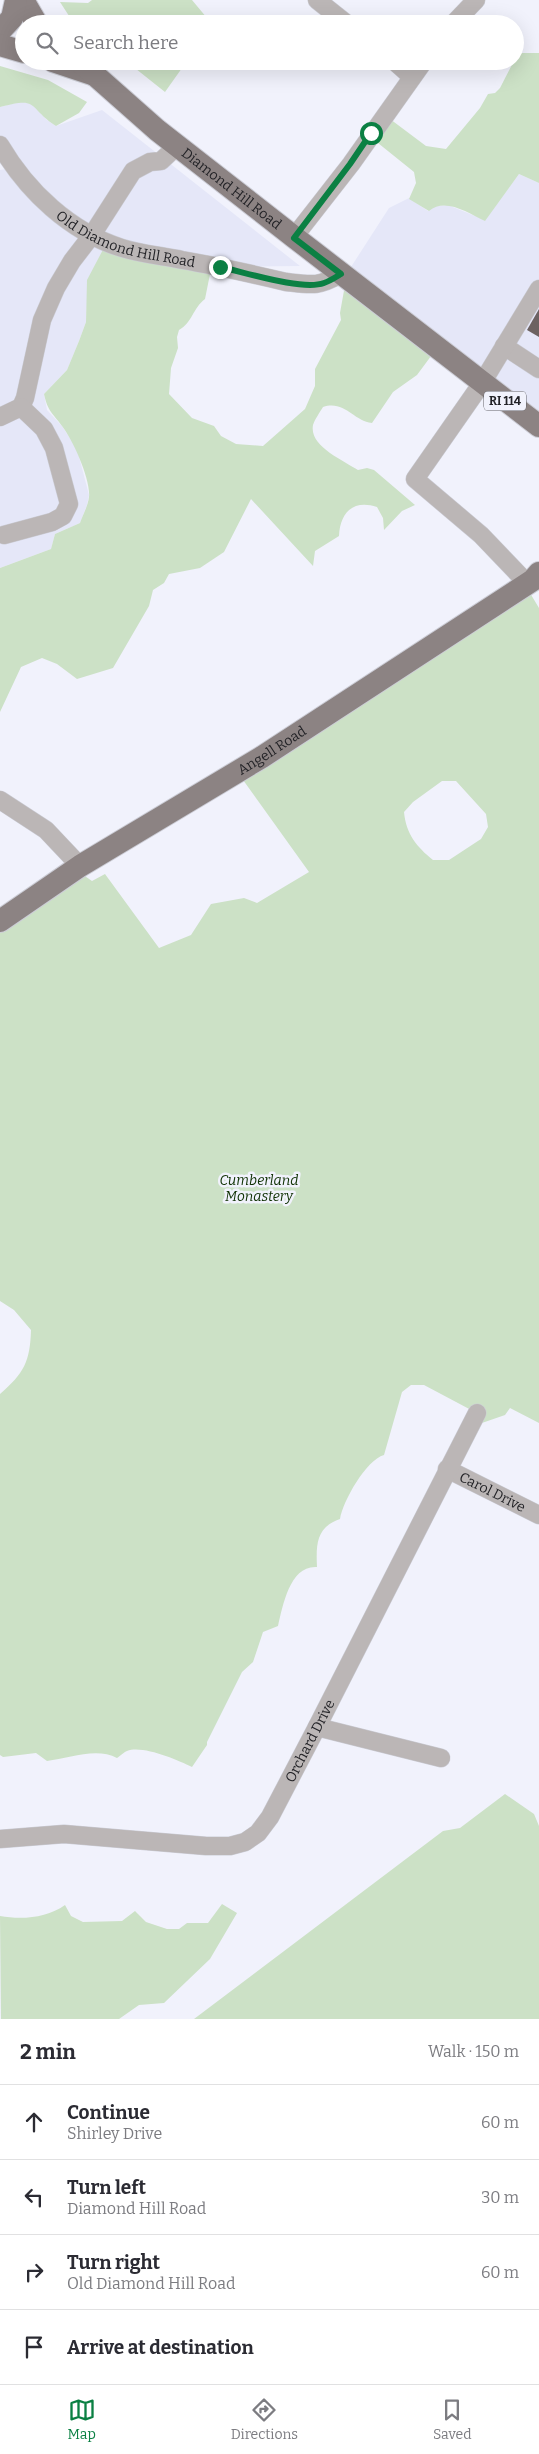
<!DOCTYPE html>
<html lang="en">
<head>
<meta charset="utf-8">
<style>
	body { margin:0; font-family:Bitter,serif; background:#f2f2f3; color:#2b2b33 }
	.stop { position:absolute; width:15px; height:15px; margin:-11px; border:4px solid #0b8043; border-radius:50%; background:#fff }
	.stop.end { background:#0b8043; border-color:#fff; box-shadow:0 1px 5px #0008 }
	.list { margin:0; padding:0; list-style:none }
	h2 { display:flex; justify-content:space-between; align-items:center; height:65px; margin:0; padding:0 20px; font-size:21px }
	h2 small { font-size:16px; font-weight:400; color:#7c7c81 }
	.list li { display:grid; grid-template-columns:32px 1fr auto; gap:15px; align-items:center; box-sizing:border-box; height:75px; padding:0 20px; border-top:1px solid #e1e1e2 }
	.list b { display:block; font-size:19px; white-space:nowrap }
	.list p { margin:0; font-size:16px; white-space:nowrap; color:#7c7c81 }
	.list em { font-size:16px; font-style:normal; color:#7c7c81 }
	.icon { flex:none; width:28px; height:28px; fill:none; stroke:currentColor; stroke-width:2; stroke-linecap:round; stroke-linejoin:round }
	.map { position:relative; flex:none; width:539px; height:2019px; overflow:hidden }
	.search { position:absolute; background:#fff; box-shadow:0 5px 20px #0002; left:15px; right:15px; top:15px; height:55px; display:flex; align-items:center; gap:12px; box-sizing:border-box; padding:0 18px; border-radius:28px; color:#7c7c81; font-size:19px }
	.sheet { height:365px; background:#fff }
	nav { display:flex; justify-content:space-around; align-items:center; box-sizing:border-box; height:70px; border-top:1px solid #e1e1e2; background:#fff; font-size:14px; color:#7c7c81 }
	nav a { display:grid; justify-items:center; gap:2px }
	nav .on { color:#0b8043 }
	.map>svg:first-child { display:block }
	.built { fill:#e5e7f8 }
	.green { fill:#cce1c6; fill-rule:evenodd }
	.building { fill:#6c6261 }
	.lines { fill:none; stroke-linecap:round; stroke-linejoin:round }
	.minor-casing { stroke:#cccdd6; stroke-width:19 }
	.major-casing { stroke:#cccdd6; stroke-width:24 }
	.minor { stroke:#bbb6b6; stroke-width:18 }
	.major { stroke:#8c8383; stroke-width:22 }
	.route { stroke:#0b8043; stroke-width:6 }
	.labels { text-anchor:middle; stroke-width:5; stroke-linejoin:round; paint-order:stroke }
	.shield { fill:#f1f2fc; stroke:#616167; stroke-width:1 }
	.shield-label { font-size:12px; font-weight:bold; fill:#232327 }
	.street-label { font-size:14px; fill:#232327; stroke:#f1f2fc }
	.park-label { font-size:14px; font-style:italic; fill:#103204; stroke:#f1f2fc }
</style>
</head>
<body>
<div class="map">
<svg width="539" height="2019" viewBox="0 0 539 2019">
	<rect width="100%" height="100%" fill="#f1f2fc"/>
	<path class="built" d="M23,101L32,104L47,120L56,126L102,110L300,266L210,267L88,280L86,322L79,341L67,370L44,394L47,410L62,426L77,449L89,495L87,505L80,523L55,534L51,549L0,568V170L7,169L0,148V107Z
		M519,174L539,183V422L340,284L389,208L409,198L428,211L435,206L448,205L485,220Z"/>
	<path class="green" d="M92,0H192L207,18L205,24H78L71,19L60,2L88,3Z
		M518,53H539V183L519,174L485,221C468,213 445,197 429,211L409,199L416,183L414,172L373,139L390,119L426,146L446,149L480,108L488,94L495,93L500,88Z
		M126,61H187L165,92Z
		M0,66L48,80L87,102L79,113L56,126C27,107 40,96 0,107Z
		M107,242L211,269L205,299C193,308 192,323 179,330L177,337L178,348L171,368L169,394L192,418L214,426L221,436L236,444L263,446L305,409L315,386V369L341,320L340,313L345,285L437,348L417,375L393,392L372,423C353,421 345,400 323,407C320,412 315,419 313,425C309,446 343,460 358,470L367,468L374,470L415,505L402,511L384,530L383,518L377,507C353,499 340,513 339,536L315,551L313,566L251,499L224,552L200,568L169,574L164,583L153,590L149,606L113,668L77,679L57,664L42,658L21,667L0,712V568L51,549L55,534L80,523C83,514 88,506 89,497C91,480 73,440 62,426C52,412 48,412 44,394L67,370L79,341L86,322L87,280Z
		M530,593L539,608V1423L510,1408L505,1415L479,1424L473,1411L424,1385H411L402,1392L384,1455C366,1460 343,1501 340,1519C316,1527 316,1545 317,1567C290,1565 283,1605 278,1626L263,1632L253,1662L242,1672L207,1742V1745L192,1767C177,1760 143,1745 127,1751C124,1752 120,1756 117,1758C97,1747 69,1758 47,1761L36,1753L3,1757L0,1755V1394C24,1373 30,1362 31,1330L14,1310L0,1301V926L79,872L92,881L105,874L159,948L191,935L211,904L244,898L257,903L309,872L238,773ZM442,781H456L486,814L488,827L481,839L449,860H433C417,847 406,834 404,812L413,802Z
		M505,1794L534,1814L539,1826V2019H194L443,1831L460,1828Z
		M222,1904L237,1913L210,1959L164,2003L139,2005L119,2019H1L0,1916C22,1920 47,1918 65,1905L71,1916L83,1922L122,1921L135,1911L146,1922L167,1929H179L187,1923H208Z"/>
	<path class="building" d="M539,309V337L527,330Z"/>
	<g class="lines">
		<defs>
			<g id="minor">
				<path d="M317,0L347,24"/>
				<path d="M453,24L476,0"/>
				<path d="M394,61L412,77"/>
				<path id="s1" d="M0,145C27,191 70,232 122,248C141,254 163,256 182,260C217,266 252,274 286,282C312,285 318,287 341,274"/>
				<path d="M294,237L351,164L424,61"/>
				<path d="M504,346L539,369"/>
				<path d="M0,417L21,407L25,398L42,320L56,288L72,261L92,235L133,171L150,162L161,161L178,145"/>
				<path d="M4,535L52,522L63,516L69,504L54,448L44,429L21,407"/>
				<path d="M527,583L481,535L415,479L482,383L539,289"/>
				<path d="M0,800L46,830L80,866"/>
				<path id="s2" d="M447,1469L539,1515"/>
				<path d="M317,1727L441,1758"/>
				<path id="s3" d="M0,1839L64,1834L206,1846H230L245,1842L258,1833L270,1817L317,1727L477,1413"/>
			</g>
			<g id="major">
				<path d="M23,0L37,24"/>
				<path d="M0,31L12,18L16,0"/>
				<path d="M0,45L24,52"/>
				<path d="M53,61L92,74"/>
				<path id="s4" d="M79,61L157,130L294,237L539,426"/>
				<path id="s5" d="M0,921L80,866L262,757L533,580L539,573"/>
			</g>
		</defs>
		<use href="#minor" class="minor-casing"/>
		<use href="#major" class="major-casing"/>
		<use href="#minor" class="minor"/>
		<use href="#major" class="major"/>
	</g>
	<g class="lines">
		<path class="route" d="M220,267C244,272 302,291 324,283C330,281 336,277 341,274L294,238L350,164L371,133"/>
	</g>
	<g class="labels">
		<rect class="shield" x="484" y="391.5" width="42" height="19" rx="4"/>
		<g class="shield-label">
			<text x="505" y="405">RI 114</text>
		</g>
		<g class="street-label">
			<text dy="5" stroke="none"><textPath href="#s4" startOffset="199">Diamond Hill Road</textPath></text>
			<text dy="5" stroke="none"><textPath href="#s1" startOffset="164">Old Diamond Hill Road</textPath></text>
			<text dy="5" stroke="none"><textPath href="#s5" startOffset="321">Angell Road</textPath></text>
			<text dy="5" stroke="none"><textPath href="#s2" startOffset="51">Carol Drive</textPath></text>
			<text dy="5" stroke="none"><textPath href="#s3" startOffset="368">Orchard Drive</textPath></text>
		</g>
		<g class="park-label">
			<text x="259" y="1185">Cumberland<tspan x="259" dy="16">Monastery</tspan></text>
		</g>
	</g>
</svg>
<div class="stop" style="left:371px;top:133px"></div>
<div class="stop end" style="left:220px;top:267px"></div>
<div class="search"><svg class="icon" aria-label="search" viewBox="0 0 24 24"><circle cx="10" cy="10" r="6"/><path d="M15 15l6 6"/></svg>Search here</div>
</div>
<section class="sheet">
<h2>2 min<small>Walk · 150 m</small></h2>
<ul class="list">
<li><svg class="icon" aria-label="ahead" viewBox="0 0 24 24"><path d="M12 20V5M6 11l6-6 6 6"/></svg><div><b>Continue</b><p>Shirley Drive</p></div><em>60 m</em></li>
<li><svg class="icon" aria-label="left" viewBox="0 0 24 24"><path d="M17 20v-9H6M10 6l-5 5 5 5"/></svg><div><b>Turn left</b><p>Diamond Hill Road</p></div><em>30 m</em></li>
<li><svg class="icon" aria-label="right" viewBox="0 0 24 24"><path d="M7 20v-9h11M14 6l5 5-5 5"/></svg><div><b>Turn right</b><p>Old Diamond Hill Road</p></div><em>60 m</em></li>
<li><svg class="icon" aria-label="arrive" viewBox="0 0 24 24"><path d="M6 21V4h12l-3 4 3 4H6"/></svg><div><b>Arrive at destination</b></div></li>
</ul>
</section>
<nav>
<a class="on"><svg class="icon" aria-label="map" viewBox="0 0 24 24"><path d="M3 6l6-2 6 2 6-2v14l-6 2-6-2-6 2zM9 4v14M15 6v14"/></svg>Map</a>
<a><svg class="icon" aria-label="directions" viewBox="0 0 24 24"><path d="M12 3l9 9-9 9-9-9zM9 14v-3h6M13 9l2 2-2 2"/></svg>Directions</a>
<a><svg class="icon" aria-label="saved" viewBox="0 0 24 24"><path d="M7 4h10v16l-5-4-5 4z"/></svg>Saved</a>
</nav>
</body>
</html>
